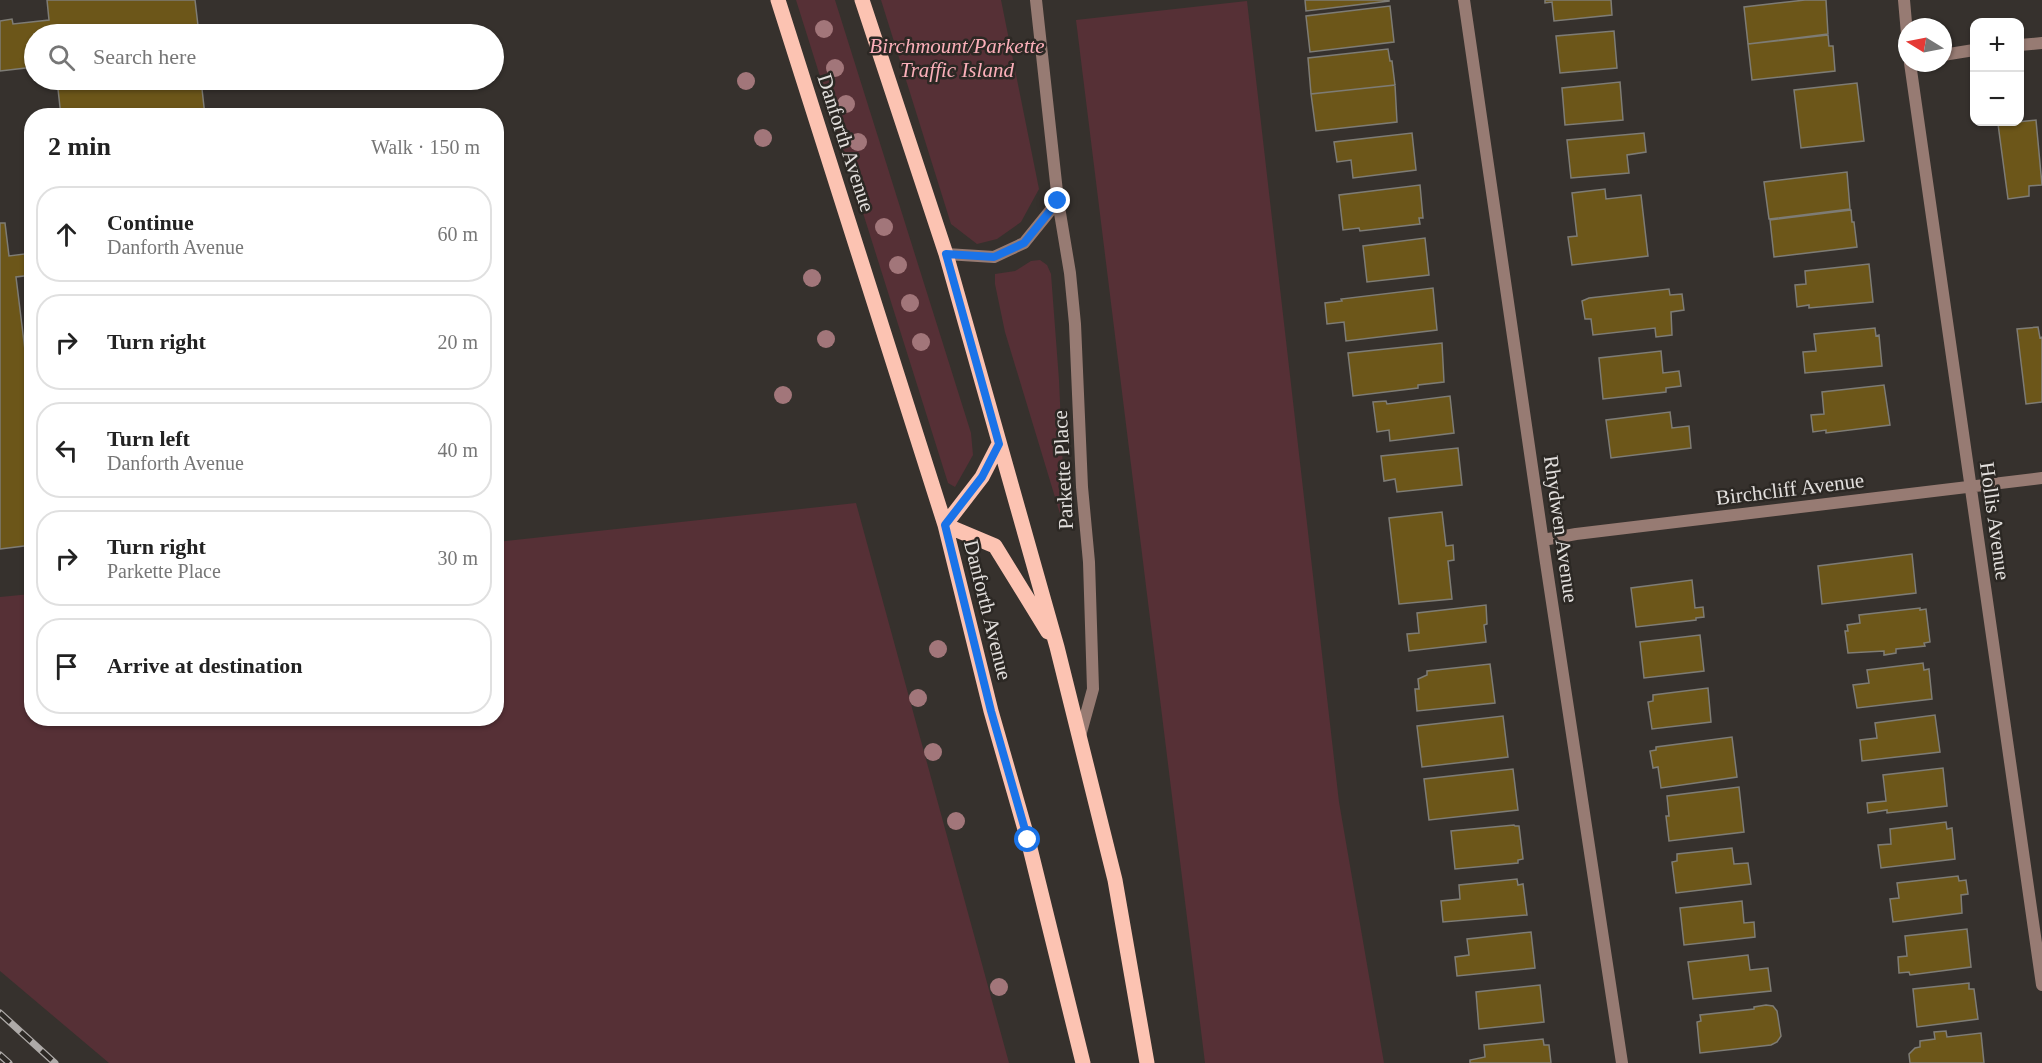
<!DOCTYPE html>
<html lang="en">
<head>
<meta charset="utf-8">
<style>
	body { margin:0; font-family:"Times New Roman",serif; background:#f6f6f6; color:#222 }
	.controls { position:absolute; right:18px; top:18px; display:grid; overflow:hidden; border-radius:12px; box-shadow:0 2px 4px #0004 }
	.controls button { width:54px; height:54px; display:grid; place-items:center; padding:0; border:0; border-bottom:2px solid #e0e0e0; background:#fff; color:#222; font:30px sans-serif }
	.compass { position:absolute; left:1898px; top:18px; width:54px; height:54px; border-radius:50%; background:#fff; box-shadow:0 2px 4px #0004; rotate:280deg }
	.stop { position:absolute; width:18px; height:18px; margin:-14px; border:4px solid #1a73e8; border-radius:50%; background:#fff }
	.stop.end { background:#1a73e8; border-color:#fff; box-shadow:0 2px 6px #0008 }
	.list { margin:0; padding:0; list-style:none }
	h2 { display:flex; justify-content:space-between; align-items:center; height:78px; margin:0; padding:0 24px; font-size:26px }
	h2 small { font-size:20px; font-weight:400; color:#767676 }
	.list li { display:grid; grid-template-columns:39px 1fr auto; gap:18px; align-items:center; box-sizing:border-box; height:96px; margin:0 12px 12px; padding:0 12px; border:2px solid #e0e0e0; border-radius:24px }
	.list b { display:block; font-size:22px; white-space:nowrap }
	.list p { margin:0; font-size:20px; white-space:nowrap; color:#767676 }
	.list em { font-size:20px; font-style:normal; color:#767676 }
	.icon { flex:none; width:33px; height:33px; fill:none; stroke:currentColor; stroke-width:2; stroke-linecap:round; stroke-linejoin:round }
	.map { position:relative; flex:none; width:2042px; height:1063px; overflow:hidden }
	.search { position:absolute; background:#fff; box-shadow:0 2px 4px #0004; left:24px; top:24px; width:480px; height:66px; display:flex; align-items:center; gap:15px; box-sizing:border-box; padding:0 21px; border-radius:33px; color:#767676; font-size:22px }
	.panel { position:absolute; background:#fff; box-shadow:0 2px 4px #0004; left:24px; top:108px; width:480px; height:618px; border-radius:24px }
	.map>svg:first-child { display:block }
	.green { fill:#563036 }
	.building { fill:#6c5619; stroke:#7e7c75; stroke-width:1.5 }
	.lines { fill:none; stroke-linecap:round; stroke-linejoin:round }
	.street { stroke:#977b73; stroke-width:12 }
	.primary { stroke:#fcc3b2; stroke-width:15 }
	.rail-casing { stroke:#aeaaa8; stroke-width:7 }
	.rail { stroke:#2c2824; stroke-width:4.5; stroke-dasharray:14; stroke-linecap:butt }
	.tree { fill:#a2767a }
	.route { stroke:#1a73e8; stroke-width:8 }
	.labels { text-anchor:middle; stroke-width:5; stroke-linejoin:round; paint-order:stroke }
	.park-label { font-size:21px; font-style:italic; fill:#fbafb9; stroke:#2c2824 }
	.street-label { font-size:21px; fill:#e2dfdd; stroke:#2c2824 }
</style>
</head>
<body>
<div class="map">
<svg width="2042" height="1063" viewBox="0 0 2042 1063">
	<rect width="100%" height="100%" fill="#36312d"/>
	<path class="green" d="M796,0H835L971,433L973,455L955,487L948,483Z
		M881,0H1001L1039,189L1021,222L997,239L977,244L951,224Z
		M1247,1L1339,802L1384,1063H1205L1076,20Z
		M1040,260L1047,265L1051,274L1059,380L1065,516L1061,517L1005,332L995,284V274L1015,271L1031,261Z
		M856,503L1009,1063H109L0,971V597L31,594L32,718H496L497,542Z"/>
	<path class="building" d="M47,0H195L199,34H34V67L0,71V21L12,19L13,24L49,20Z
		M1305,0H1389V1L1306,11Z
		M1545,0H1611L1612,15L1554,21L1552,2L1545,3Z
		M1805,0H1826L1828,34L1748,44L1744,7Z
		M1390,6L1394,42L1310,52L1306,16Z
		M1614,31L1617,68L1560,73L1556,36Z
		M1828,35L1829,46H1833L1835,71L1752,80L1748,44Z
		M1388,49L1390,61H1392L1395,85L1311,94L1308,58Z
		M57,80H201L205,116H61Z
		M1620,82L1623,120L1565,125L1562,88Z
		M1857,83L1864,141L1801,148L1794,90Z
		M1395,85L1397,122L1316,131L1311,94Z
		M2036,120L2042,185L2029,186V196L2008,199L1998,124Z
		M1412,133L1416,170L1353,178L1351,160L1337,162L1334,142Z
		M1644,133L1646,152L1627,155L1629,173L1571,178L1567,140Z
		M1847,172L1850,209L1769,219L1764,182Z
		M1420,185L1423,218H1419L1420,224L1360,231L1359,228L1343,230L1339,195Z
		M1605,189L1606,199L1641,195L1648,256L1572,265L1568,237L1577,236L1572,193Z
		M1851,210L1852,222H1854L1857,247L1774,257L1770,220Z
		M0,223H5L9,256L32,253V275L16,277L32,407V545L0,549Z
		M1425,238L1429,275L1367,282L1363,246Z
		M1869,264L1873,302L1809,308V305L1797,307L1795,285L1806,284L1805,271Z
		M1433,288L1437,330L1346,341L1344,322L1327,324L1325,303L1342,301L1341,299Z
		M1669,289L1670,295L1682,294L1684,310L1671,312L1672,335L1656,337L1655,328L1593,335L1591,319H1585L1582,301L1589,298Z
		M2038,327L2040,338L2042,337V402L2026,404L2017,329Z
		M1875,328L1876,336L1879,335L1882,366L1805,373L1803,352L1816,351L1814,334Z
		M1442,343L1444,382L1418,385V388L1353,396L1348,353Z
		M1661,351L1663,373L1679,371L1681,386L1666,388V392L1603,399L1599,358Z
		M1884,385L1890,425L1826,433V430L1813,432L1811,415L1824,414L1822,392Z
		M1450,396L1454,433L1390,441L1389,430L1377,432L1373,402L1386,401L1387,404Z
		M1670,412L1672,428L1689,426L1691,448L1611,458L1606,420Z
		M1458,448L1462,485L1397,492L1395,479L1384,481L1381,456Z
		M1442,512L1446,546L1453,545L1454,560L1448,561L1452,599L1399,604L1389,518Z
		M1912,554L1916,593L1822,604L1818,566Z
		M1692,580L1695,608L1703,607L1704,617L1696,618V620L1636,627L1631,588Z
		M1486,605L1487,624L1484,625L1486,642L1409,651L1407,634L1419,633L1417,613Z
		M1920,608V610L1926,609L1930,642L1924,643L1925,646L1896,649V653L1884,655V651L1848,653L1845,631H1848L1847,625L1860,623L1859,615Z
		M1700,635L1704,671L1644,678L1640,642Z
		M1923,663L1924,670L1929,669L1932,699L1857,708L1853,685L1869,683L1867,670Z
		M1490,664L1495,703L1417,711L1415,689H1419L1418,679L1427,675V671Z
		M1708,688L1711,722L1652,729L1648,702L1653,701V695Z
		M1935,715L1940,752L1862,761L1860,740L1877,738L1875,723Z
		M1503,716L1508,757L1422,767L1417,726Z
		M1732,737L1737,777L1661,788L1658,767L1653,768L1650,751L1656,750V747Z
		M1943,768L1947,806L1887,813V810L1868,813L1867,803L1886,801L1883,775Z
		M1513,769L1518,810L1429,820L1424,779Z
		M1739,787L1744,832L1669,841L1666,816H1669L1667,796Z
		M1946,822L1947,829L1952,828L1955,859L1881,868L1878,845L1891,844L1890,829Z
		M1514,825L1515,826H1519L1523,859L1518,860V863L1455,869L1451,831Z
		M1732,848L1734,864L1748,863L1751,884L1676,893L1672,862L1677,861V854Z
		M1958,876L1959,881L1966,880L1968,894L1961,895L1962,913L1893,922L1890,899L1899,898L1897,883Z
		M1517,879L1518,885L1523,884L1527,915L1443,922L1441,901L1460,899L1459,885Z
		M1742,901L1744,923L1754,922L1755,937L1684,945L1680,908Z
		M1967,929L1971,967L1910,975L1909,972L1899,973L1898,957L1907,956L1905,936Z
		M1531,932L1535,968L1457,976L1455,957L1469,955L1467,939Z
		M1748,955L1750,970L1768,968L1771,991L1693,999L1688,962Z
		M1969,983V989H1974L1978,1019L1917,1027L1913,989Z
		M1540,985L1544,1022L1479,1029L1476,992Z
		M1766,1005L1773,1006L1777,1011L1781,1036L1777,1042L1771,1045L1700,1053L1697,1022L1701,1021L1700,1015L1754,1009V1007Z
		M1946,1031L1947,1037L1981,1033L1984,1063H1910L1909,1054L1915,1048L1920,1047V1041L1935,1039L1934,1032Z
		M1543,1039L1544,1045H1549L1551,1063H1470V1060L1485,1057L1484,1045Z"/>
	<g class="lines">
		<path class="street" d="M1036,0L1058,201L1070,273L1075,324L1082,487L1089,562L1093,689L1080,736
			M1464,0L1546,563L1622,1063
			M1904,0L1907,34
			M2020,45L2042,43
			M1943,55L1974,50
			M1910,63L2042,985
			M946,254L994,257L1024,243L1058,201
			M1543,540L1576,534L2042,478"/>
		<path class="primary" d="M778,0L945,525L991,711L1028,840L1083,1063
			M862,0L946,254L1057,647L1115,880L1147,1063
			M945,525L995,546L1048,632
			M945,525L982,477L999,444"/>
		<defs>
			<path id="rail" d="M0,1013L55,1063
				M0,1055L9,1063"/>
		</defs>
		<use href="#rail" class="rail-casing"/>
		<use href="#rail" class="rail"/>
	</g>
	<g class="tree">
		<circle cx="824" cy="29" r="9"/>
		<circle cx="835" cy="68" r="9"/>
		<circle cx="746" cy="81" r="9"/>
		<circle cx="846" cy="104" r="9"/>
		<circle cx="763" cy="138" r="9"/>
		<circle cx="858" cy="142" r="9"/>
		<circle cx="884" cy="227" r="9"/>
		<circle cx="898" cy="265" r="9"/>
		<circle cx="812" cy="278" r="9"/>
		<circle cx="910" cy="303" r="9"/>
		<circle cx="826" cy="339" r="9"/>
		<circle cx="921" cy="342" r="9"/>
		<circle cx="783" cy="395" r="9"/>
		<circle cx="938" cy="649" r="9"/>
		<circle cx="918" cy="698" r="9"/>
		<circle cx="933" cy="752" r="9"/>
		<circle cx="956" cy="821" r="9"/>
		<circle cx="999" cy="987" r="9"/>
	</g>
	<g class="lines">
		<path class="route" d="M1028,840L991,711L945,525L982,477L999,444L946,254L994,257L1024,243L1058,201"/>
	</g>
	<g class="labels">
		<g class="park-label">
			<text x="957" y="53">Birchmount/Parkette<tspan x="957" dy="24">Traffic Island</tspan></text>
		</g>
		<g class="street-label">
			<text transform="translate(846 143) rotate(72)" y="7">Danforth Avenue</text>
			<text transform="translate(1063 470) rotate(-93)" y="7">Parkette Place</text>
			<text transform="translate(1790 489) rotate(-7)" y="7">Birchcliff Avenue</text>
			<text transform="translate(1995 521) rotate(82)" y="7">Hollis Avenue</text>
			<text transform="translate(1561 529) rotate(82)" y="7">Rhydwen Avenue</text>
			<text transform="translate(988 610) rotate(76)" y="7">Danforth Avenue</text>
		</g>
	</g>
</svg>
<div class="controls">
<button>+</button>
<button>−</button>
</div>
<svg class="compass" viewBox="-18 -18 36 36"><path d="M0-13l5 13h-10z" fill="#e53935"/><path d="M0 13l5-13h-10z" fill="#767676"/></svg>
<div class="stop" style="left:1028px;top:840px"></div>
<div class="stop end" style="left:1058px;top:201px"></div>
<div class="search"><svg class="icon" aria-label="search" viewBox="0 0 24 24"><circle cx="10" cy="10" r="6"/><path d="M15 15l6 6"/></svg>Search here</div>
<section class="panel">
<h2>2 min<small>Walk · 150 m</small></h2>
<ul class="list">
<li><svg class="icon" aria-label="ahead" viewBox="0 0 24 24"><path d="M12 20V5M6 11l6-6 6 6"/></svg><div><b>Continue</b><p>Danforth Avenue</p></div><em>60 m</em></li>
<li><svg class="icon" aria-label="right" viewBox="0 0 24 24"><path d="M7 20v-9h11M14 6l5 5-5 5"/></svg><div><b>Turn right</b></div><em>20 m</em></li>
<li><svg class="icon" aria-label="left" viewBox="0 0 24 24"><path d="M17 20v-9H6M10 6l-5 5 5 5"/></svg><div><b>Turn left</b><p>Danforth Avenue</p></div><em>40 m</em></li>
<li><svg class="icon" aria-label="right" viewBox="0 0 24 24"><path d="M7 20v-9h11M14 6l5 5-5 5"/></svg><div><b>Turn right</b><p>Parkette Place</p></div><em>30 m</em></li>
<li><svg class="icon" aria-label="arrive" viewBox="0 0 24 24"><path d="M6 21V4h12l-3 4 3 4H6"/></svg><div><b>Arrive at destination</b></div></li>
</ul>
</section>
</div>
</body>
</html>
